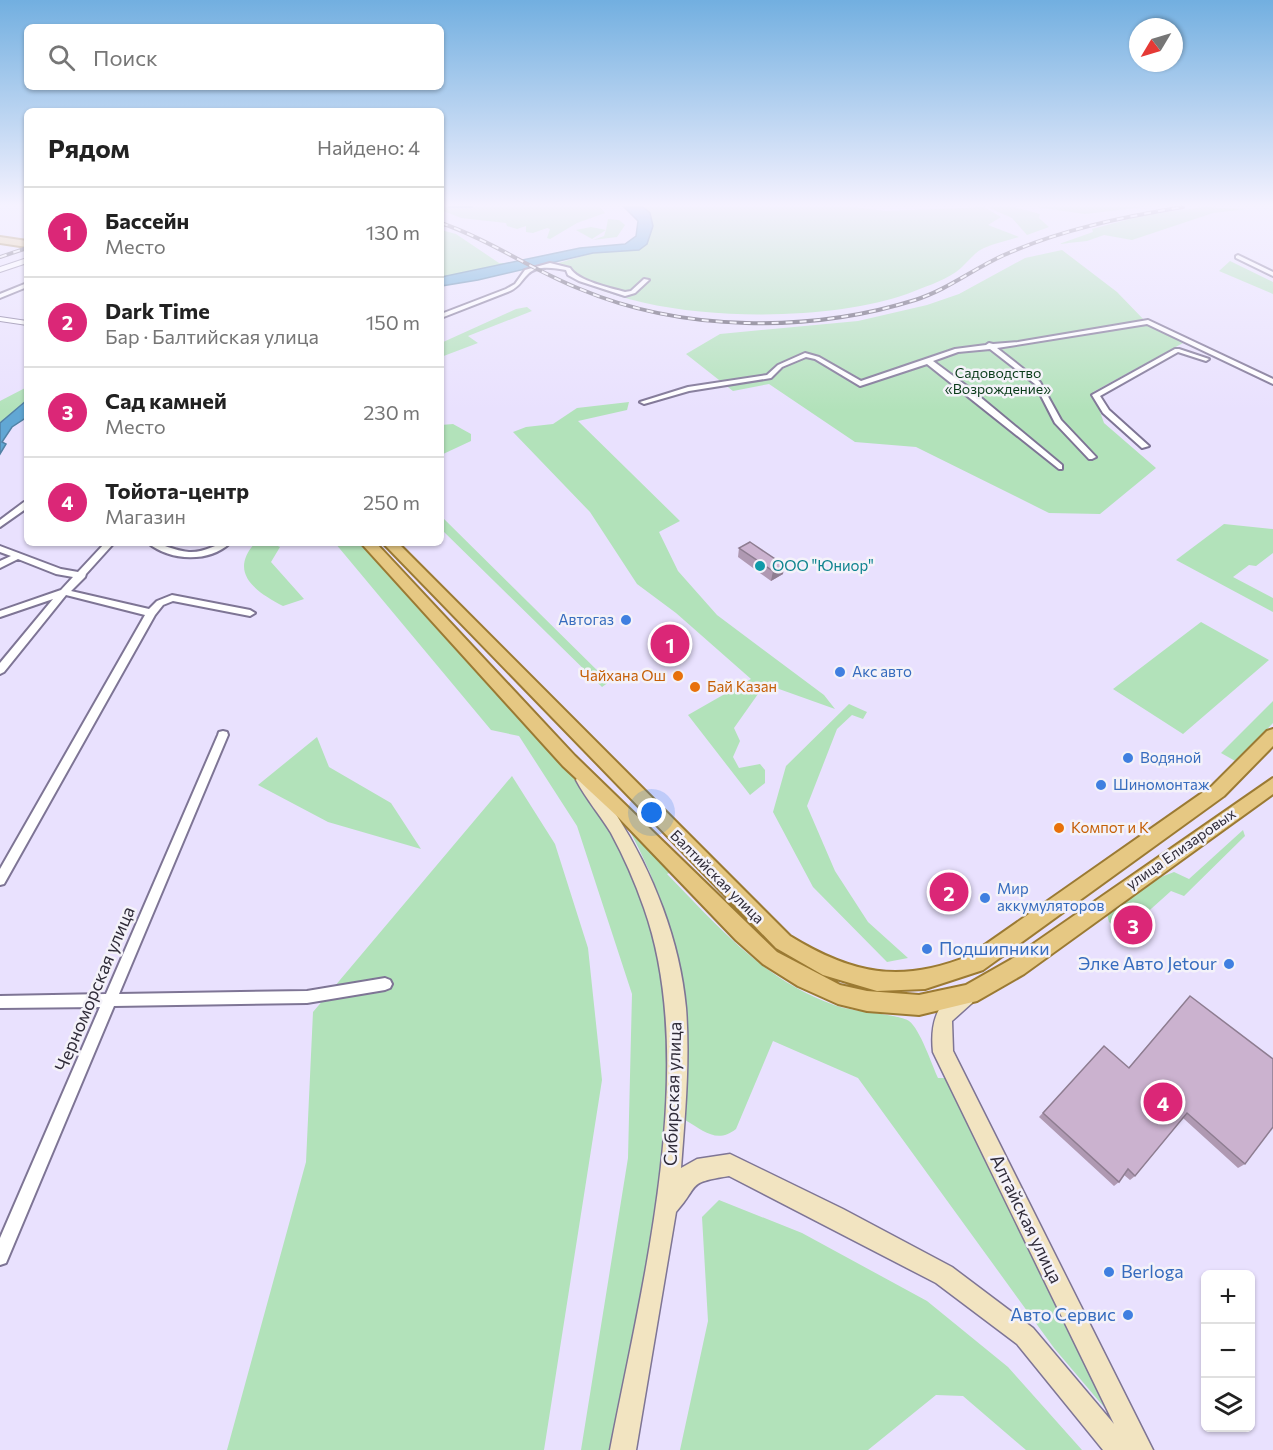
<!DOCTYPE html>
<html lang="ru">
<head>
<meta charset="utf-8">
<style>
	body { margin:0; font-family:Commissioner,sans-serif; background:#f6f6f6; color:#222 }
	.controls { position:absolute; right:18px; bottom:18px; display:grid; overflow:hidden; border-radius:9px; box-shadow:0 2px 4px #0004 }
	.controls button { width:54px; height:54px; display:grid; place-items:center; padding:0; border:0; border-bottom:2px solid #e0e0e0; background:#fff; color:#222; font:30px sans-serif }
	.compass { position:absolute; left:1129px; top:18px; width:54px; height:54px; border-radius:50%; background:#fff; box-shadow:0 2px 4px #0004; rotate:232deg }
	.you { position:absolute; left:652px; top:813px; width:21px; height:21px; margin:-15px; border:4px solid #fff; border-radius:50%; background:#1a73e8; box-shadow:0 0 0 9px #1a73e833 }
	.badge { display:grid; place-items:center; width:39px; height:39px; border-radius:50%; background:#db2777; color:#fff; font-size:20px; font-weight:700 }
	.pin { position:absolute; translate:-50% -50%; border:3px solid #fff; box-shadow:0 2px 6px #0006 }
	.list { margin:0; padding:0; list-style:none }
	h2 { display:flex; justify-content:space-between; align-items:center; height:78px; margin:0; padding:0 24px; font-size:26px }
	h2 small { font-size:20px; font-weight:400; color:#767676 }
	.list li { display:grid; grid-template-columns:39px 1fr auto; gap:18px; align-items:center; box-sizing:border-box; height:90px; padding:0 24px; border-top:2px solid #e0e0e0 }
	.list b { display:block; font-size:22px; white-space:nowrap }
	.list p { margin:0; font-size:20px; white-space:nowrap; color:#767676 }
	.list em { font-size:20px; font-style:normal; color:#767676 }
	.icon { flex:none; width:33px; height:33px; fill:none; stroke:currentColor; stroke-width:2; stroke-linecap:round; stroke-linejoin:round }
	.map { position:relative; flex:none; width:1273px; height:1450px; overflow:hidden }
	.search { position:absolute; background:#fff; box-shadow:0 2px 4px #0004; left:24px; top:24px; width:420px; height:66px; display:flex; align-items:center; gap:15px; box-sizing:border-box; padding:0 21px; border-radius:9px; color:#767676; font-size:22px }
	.panel { position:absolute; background:#fff; box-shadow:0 2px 4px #0004; left:24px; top:108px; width:420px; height:438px; border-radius:9px }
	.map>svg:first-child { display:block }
	.green { fill:#b2e2ba }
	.water { fill:#61a7d4; stroke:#5282a6; stroke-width:1.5 }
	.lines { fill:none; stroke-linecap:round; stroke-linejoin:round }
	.stream { stroke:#5282a6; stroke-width:2 }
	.minor-casing { stroke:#7e7595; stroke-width:4 }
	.tertiary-casing { stroke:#7e7595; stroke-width:2 }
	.secondary-casing { stroke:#7e7595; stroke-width:3 }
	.primary-casing { stroke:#9b7a33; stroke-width:4 }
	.minor { fill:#fff; fill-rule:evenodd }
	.tertiary { fill:#fff; fill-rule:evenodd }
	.secondary { fill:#f2e4c1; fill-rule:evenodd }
	.primary { fill:#e6c883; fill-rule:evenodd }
	.rail-casing { stroke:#5f5a6b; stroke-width:4 }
	.rail { stroke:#f4f2f9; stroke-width:2; stroke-dasharray:7; stroke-linecap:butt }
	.wall { fill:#af99b2 }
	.shaded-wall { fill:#8e7d91 }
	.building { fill:#cbb2cf; stroke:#8e7d91; stroke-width:1.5 }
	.culture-dot { fill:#0f9aa8; stroke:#f4f2f9; stroke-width:2 }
	.shop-dot { fill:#3f7fe0; stroke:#f4f2f9; stroke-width:2 }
	.food-dot { fill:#e8710a; stroke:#f4f2f9; stroke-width:2 }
	.labels { text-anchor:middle; stroke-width:5; stroke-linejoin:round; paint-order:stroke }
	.far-park-label { font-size:14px; fill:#093a19; stroke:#f4f2f9 }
	.culture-label { font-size:15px; fill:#0d838f; stroke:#f4f2f9; text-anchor:start }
	.shop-label { font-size:15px; fill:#366cbe; stroke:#f4f2f9; text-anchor:start }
	.food-label { font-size:15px; fill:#c56008; stroke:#f4f2f9; text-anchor:start }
	.street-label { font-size:15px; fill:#302c39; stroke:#f4f2f9 }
	.near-shop-label { font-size:18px; fill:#366cbe; stroke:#f4f2f9; text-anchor:start }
	.near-street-label { font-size:18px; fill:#302c39; stroke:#f4f2f9 }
</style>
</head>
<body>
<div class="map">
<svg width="1273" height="1450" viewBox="0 0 1273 1450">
	<rect width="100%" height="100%" fill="#e9e1fe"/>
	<path class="green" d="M441,207H600L605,213L577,223L550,239L547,238L550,229L547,228L533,233L526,232V226L517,229L507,226L506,223L461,218L441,210Z
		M643,207H855L885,211L984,207L1001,217L988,225L1019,237C1007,241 995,243 984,248C974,252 966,265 956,272C941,282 924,287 907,294C821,325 626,325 555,264L593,253L638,250C652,240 657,219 643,207Z
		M987,207H1014L1040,214L1039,218L1049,227L1027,235L1012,218Z
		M1036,207H1144L1085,214Z
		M1204,207L1246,209L1213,213L1132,240L1104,235L1087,241L1059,244L1093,232L1092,229L1145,215Z
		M608,219L619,220L625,225L617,237L593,240L604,236L606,230L592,239L576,230L591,227L606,230Z
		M441,230L456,234L499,263H517L441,277Z
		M1062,250L1117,292L1146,322L1183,343L1093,392L1104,423L1156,468L1100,514L1049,513L916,447L855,442L769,384L733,391L686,354L720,334L858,321L927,305L959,294L1025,258Z
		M1230,261L1273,282V294L1219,271Z
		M527,307L532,311L468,336L478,343L441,357V343L516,309Z
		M27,387V400L0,423V401Z
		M629,402L627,410L578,421L680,521L659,532L678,571L717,615L824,695L835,709L765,684L734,728L740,741L733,757L739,768L760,764L765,770V783L750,795L688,715L751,679L676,613L637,584L590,512L513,432L526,427L553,424L577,408Z
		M453,424L471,434V441L441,455V425Z
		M441,516L609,682L602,687L441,529Z
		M1224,524L1273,529V553L1256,566L1249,565L1233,577L1273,598V612L1176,560Z
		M255,543H271L280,547L271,562L304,599L283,606C256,592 228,573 255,543Z
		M335,543H360L559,756L607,817L659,937L673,1052L664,1176L615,1450H581L628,1158L632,994L577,826L519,736L491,730Z
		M1201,622L1269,660L1183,734L1113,689Z
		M1273,701V723L1241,757L1237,762L1221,753Z
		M849,704L867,712L863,719L852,715L837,729L807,806L835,871L868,922L908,958L887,962L813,887L773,812L786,766Z
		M317,737L329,767L391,803L421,849L328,822L258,785Z
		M512,776L555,844L588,948L602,1080L544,1450H227L306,1162L313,1012Z
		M625,822L674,871L667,874C720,928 761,978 834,1005C851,1012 899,1014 909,1021C920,1029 932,1065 938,1078H945L1109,1413L1054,1348L858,1078L773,1041L736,1129C717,1144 704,1131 685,1120C690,1003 682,926 625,822Z
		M1243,830L1245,836L1184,896L1171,891L1142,917L1153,926L1135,943L1109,922L1107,914L1138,886L1174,872L1189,879Z
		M719,1200L802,1233L927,1301L1008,1367L1082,1450H1026L963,1396L936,1395L868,1450H680L708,1321L702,1217Z"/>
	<path class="water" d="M624,207H643L650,213L653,226L647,244L639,250L593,253L478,280L441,286V277L580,248L625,244L636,236L638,221Z
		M27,400V417L12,427L2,442L6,444L0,454V423Z"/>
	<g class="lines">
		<path class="stream" d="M449,207H472"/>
		<defs>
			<path id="minor" d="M1238,255L1273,272V276L1236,258V256Z
				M550,263L570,268C577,281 611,288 625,292L631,291L644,279L649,280L635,293L625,296L579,281L568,275L566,270C554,268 537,265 528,274C520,282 520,286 510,291L441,318V314L506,289L515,284L525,270Z
				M27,283V287L0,298V294Z
				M1148,320L1273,379V384L1147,324L997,348L1040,382L1061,420L1096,457L1092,459H1089L1055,423L1035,384L990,349L958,352L933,361L968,387L1062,465V469H1059L927,364L860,386L815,359L806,357L782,367L771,378L689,391L644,404L640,402L688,387L767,375L778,365L805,353L819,357L861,381L955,349L986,345L989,343L993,344L1018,342Z
				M1175,349H1179L1209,359L1206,361L1178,352L1100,396L1109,410L1149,446L1142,448L1103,413L1092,395Z
				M24,502H27V508L0,527V520Z
				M105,543H114L86,574L85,577L71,591L149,609L157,601L172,595L250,610L255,613L250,616L173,601L163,605L155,615L4,884L0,885V869L145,615L66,595L4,672L0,674V663L53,599L0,617V611L61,590L73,577L56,574L18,559L0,568V561L11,556L0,552V546L61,569L78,572Z
				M148,543C163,543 174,551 189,552C205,553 216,543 230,543C209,563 170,561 148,543Z
				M223,731L227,732L228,735L119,994L307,991L385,978L390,980L392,984L390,988L385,990L307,1003L114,1006L6,1263L0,1265V1238L100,1007L0,1008V996L106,994L218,735L219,732Z"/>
			<path id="tertiary" d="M27,258V263L0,272V267Z
				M0,317L27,321V325L0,321Z"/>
			<path id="secondary" d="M584,774C598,778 610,804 617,816C653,872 680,941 686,1008C690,1061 685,1116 681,1168L697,1159L730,1154L843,1209L952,1267L1033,1328L1114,1424L933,1052C930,1024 936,999 965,988L972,991L974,997L972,1003L952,1021L953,1051L1153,1450H1103L1017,1344L936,1283L729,1176C685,1183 701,1184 676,1212L636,1450H610C641,1288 700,1066 644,908C635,882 624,857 611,833C600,815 586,799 576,780L578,776Z"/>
			<path id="primary" d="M0,237L27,241V247L0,243Z
				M361,543H376L575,756L777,952L840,985L867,991L919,995L966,985L1010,960L1273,778V794L1024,974L977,1001L919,1015L867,1011L838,1004L798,986L763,964L736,940L619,818L563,766Z
				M383,543H398L790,936C852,974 900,984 969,956L1212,786L1267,731L1273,729V746L1224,796L983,970L925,989L877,991L823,975L776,948Z"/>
		</defs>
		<use href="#minor" class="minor-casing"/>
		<use href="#tertiary" class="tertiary-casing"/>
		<use href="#secondary" class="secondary-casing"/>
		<use href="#primary" class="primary-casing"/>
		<use href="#minor" class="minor"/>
		<use href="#tertiary" class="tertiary"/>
		<use href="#secondary" class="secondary"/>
		<use href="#primary" class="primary"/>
		<defs>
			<path id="rail" d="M441,223C490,240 532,270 580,289C682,332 810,333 915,300C947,290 973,269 1004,255C1060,230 1122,217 1183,207
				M0,257L27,248"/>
		</defs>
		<use href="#rail" class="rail-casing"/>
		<use href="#rail" class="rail"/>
	</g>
	<path class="wall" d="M739,548L784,565L783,574L771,581L738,557Z
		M1190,996L1245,1164L1238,1168L1183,1118L1135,1176L1130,1180L1124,1175L1119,1182L1114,1186L1039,1117L1104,1046L1128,1068Z"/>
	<path class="shaded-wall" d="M784,565L783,574L771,581L773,571Z"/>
	<path class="building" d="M750,542L784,565L773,571L739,548Z
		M1190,996L1273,1059V1127L1245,1164L1187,1113L1135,1176L1128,1169L1119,1182L1043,1113L1104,1046L1129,1068Z"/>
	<linearGradient id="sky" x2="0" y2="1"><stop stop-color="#72afe0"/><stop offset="0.5" stop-color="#f5f2ff"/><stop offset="1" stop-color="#f5f2ff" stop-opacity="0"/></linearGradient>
	<rect width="1273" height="410" fill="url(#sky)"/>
	<circle class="culture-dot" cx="760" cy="566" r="6"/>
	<g class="shop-dot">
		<circle cx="626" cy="620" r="6"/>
		<circle cx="840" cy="672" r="6"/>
		<circle cx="1128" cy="758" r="6"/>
		<circle cx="1101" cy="785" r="6"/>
		<circle cx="985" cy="898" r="6"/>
		<circle cx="927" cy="949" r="6"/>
		<circle cx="1229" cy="964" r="6"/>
		<circle cx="1109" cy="1272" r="6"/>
		<circle cx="1128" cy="1315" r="6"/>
	</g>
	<g class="food-dot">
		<circle cx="678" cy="676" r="6"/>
		<circle cx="695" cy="687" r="6"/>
		<circle cx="1059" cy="828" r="6"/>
	</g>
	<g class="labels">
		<g class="far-park-label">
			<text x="998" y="378">Садоводство<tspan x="998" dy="16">«Возрождение»</tspan></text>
		</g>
		<g class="culture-label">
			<text x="772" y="571">ООО "Юниор"</text>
		</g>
		<g class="shop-label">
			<text x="614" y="625" text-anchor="end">Автогаз</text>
			<text x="852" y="677">Акс авто</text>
			<text x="1140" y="763">Водяной</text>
			<text x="1113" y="790">Шиномонтаж</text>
			<text x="997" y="894">Мир<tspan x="997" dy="17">аккумуляторов</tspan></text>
		</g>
		<g class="food-label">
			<text x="666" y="681" text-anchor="end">Чайхана Ош</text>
			<text x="707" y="692">Бай Казан</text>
			<text x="1071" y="833">Компот и К</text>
		</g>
		<g class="street-label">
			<text transform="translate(1181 849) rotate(-35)" y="5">улица Елизаровых</text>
			<text transform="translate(717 877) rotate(45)" y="5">Балтийская улица</text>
		</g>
		<g class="near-shop-label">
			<text x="939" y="955">Подшипники</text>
			<text x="1217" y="970" text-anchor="end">Элке Авто Jetour</text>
			<text x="1121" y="1278">Berloga</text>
			<text x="1116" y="1321" text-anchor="end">Авто Сервис</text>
		</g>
		<g class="near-street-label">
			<text transform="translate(95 989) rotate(-67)" y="6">Черноморская улица</text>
			<text transform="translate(673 1094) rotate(-88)" y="6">Сибирская улица</text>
			<text transform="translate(1026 1219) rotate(64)" y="6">Алтайская улица</text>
		</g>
	</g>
</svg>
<div class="controls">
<button>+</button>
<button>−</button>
<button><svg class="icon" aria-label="layers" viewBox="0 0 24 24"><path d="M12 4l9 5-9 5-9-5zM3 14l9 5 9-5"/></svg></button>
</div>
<svg class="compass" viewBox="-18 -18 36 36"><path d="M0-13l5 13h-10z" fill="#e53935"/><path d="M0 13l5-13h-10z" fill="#767676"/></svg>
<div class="you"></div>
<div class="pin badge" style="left:670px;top:644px">1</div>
<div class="pin badge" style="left:949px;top:892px">2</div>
<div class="pin badge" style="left:1133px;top:925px">3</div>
<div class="pin badge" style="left:1163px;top:1102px">4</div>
<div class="search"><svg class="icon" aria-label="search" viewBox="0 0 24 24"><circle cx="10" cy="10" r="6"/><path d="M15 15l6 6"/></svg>Поиск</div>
<section class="panel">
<h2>Рядом<small>Найдено: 4</small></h2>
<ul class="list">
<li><span class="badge">1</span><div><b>Бассейн</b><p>Место</p></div><em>130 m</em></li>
<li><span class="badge">2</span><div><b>Dark Time</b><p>Бар · Балтийская улица</p></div><em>150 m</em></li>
<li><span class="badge">3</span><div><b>Сад камней</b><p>Место</p></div><em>230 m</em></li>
<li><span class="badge">4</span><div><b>Тойота-центр</b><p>Магазин</p></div><em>250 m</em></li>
</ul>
</section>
</div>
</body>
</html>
